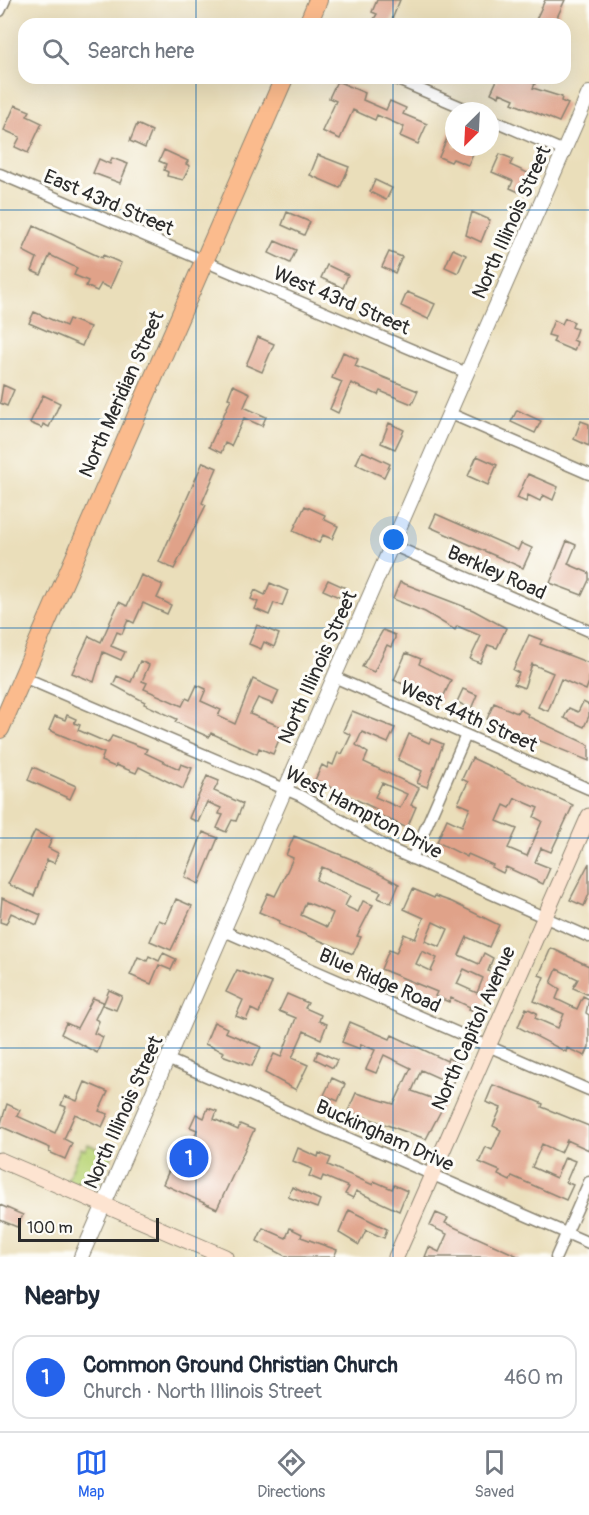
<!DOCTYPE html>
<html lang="en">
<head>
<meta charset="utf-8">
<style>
	body { margin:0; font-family:Pangolin,sans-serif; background:#f6f6f7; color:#1f2937 }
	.compass { position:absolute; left:445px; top:102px; width:54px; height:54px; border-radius:50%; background:#fff; box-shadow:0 6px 24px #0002; rotate:204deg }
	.scale { position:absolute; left:18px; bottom:15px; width:141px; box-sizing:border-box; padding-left:6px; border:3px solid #2b2b2b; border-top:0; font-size:16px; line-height:21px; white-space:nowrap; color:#2b2b2b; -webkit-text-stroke:4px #fdfcf7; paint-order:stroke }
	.you { position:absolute; left:394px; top:540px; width:21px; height:21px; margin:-15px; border:4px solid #fff; border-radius:50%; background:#1a73e8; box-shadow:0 0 0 9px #1a73e833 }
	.badge { display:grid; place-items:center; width:39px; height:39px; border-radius:50%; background:#2563eb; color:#fff; font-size:20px; font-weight:700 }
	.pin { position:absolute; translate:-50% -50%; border:3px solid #fff; box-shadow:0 2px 6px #0006 }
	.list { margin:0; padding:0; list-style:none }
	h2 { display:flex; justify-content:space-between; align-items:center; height:78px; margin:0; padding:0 24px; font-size:26px }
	h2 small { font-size:20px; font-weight:400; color:#747a83 }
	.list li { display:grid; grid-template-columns:39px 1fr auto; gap:18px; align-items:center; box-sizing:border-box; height:84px; margin:0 12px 12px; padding:0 12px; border:2px solid #e0e1e3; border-radius:18px }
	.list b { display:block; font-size:22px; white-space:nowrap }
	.list p { margin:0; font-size:20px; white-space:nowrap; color:#747a83 }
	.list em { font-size:20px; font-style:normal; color:#747a83 }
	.icon { flex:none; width:33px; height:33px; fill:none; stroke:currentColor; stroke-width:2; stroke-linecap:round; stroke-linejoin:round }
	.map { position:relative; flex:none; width:589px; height:1257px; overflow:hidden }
	.search { position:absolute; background:#fff; box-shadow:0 6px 24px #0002; left:18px; right:18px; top:18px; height:66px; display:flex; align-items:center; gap:15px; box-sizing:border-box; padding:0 21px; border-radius:18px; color:#747a83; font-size:22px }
	.sheet { height:174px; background:#fff }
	nav { display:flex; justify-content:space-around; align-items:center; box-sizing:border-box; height:84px; border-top:2px solid #e0e1e3; background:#fff; font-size:16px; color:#747a83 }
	nav a { display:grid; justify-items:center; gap:3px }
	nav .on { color:#2563eb }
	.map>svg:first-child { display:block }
	.green { fill:#bcd77c; stroke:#748154; stroke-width:1.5 }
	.building { fill:#e0a289; fill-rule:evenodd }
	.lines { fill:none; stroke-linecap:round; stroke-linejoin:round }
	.minor-casing { stroke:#8a8472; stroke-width:13 }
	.tertiary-casing { stroke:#8a8472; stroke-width:16 }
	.secondary-casing { stroke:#8a8472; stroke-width:17 }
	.primary-casing { stroke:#8a8472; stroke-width:20 }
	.minor { stroke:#fff; stroke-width:10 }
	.tertiary { stroke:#fff; stroke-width:14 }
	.secondary { stroke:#fde4d1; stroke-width:15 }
	.primary { stroke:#fbbb8d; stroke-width:18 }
	.grid { fill:none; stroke:#1f6fb2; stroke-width:1.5; stroke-opacity:0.55 }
	.labels { text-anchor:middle; stroke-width:6; stroke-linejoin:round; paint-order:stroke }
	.street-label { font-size:20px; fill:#2b2b2b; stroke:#fdfcf7 }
</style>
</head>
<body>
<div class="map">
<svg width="589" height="1257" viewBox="0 0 589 1257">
	<rect width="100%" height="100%" fill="#fdfcf7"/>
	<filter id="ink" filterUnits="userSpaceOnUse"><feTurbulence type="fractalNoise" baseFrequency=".0167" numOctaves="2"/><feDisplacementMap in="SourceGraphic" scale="12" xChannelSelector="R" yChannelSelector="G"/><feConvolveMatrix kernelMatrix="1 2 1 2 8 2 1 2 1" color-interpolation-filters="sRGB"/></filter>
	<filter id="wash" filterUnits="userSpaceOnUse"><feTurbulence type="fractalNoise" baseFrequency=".008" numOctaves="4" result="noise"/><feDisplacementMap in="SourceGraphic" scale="24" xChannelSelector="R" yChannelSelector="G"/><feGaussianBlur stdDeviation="1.35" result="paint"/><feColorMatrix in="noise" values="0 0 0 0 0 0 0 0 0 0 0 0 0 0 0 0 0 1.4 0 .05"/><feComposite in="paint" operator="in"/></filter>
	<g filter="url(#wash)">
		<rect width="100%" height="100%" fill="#eadeba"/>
		<path class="green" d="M88,1144L112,1155L97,1189L94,1191L67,1180L81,1148L85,1150Z"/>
		<g id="blocks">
			<path class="building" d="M377,0H400L390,24L374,19L377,14L372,12Z
				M545,0H565L554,24H534Z
				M498,78H522L535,84L533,88L562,97L561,101L568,104L559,122L512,103L514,99L500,93L499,97L491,93Z
				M337,81L365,93L363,100L386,110L390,101L406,108L403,114L427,124L418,144L400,136L404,127L377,115L375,120L353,110L340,139L322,131L336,101L329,98Z
				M15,105L30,111L27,116L42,123L28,153L15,147L20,137L4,130Z
				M454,122V147H476L468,165L453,159L451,162L439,157Z
				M137,124L152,131L145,148L130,141Z
				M164,150L188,161L186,164L190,166L183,180L167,176L168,172L164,170L166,164L159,161Z
				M500,154L513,159L510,165L530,174L521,193L510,188L513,181L492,172Z
				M318,155L349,167L340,188L310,175Z
				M112,158L128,164L120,183L93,173L99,159L110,164Z
				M375,180L392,188L386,200L370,192Z
				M287,212L310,222L304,235L282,225Z
				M472,212L490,220L481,242L466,235Z
				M34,226L102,258L103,255L121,263L110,288L101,284L97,291L86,286L88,281L74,275L77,268L50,255L41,275L32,271L37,258L23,251Z
				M275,241L296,250L290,263L269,253Z
				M453,249L466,255L458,273L445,267Z
				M389,252L402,257L395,273L382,267Z
				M327,265L348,275L343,288L321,278Z
				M407,292L435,304L428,319L401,306Z
				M34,312L66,326L69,319L90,327L82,346L29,323Z
				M565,318L574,322L572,327L577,329L573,340L577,342L574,351L553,342L555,337L548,335L554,320L562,324Z
				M258,337L274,344L262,372L246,365Z
				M343,352L358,359L355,366L418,391L412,404L380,391L378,395L351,383L338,413L330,409L342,382L332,378Z
				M3,385L14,390L7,406L0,403Z
				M233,385L250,393L244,407L266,417L262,426L244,418L231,446L225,443L221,453L209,447L231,399L228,398Z
				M43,395L60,403L49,427L43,424L42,428L30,423Z
				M517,410L541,421L535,433L511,422Z
				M581,421L589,424V446L574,439Z
				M389,423L404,430L395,449L381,443Z
				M362,451L390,464L384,477L356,464Z
				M477,456L497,465L488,485L468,476Z
				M203,462L217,468L202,503L206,505L174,569L159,562Z
				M528,474L558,487L553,500L543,495L540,501L528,495L526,502L517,498Z
				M305,506L325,515L323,519L338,526L332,539L323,535L319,543L293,531Z
				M436,514L518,550L521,543L532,548L523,568L430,527Z
				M567,541L576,545L568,564L589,573V580L582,595L550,583Z
				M141,575L163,585L157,598L171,605L167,614L143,603L134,623L128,620L122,634L117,632L111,646L125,652L121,660L103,652L94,682L72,673L89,636L101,642L119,602L127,606Z
				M328,580L346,588L341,598L323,590Z
				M400,582L473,610L506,628L497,648L488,645L480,663L470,659L481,636L457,626L455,630L425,612L393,599Z
				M270,583L288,591L282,606L274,603L269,615L255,609L258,602L251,599L255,590L265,595Z
				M257,625L279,634L274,647L264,642L261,649L249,644Z
				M383,630L395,635V638L391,647L387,645L374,672L362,667Z
				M529,635L542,640L540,644L589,663V682L586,690L561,679L548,711L538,707L553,673L532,664L524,688L514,684L519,673L513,670Z
				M406,653L421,659L419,664L451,680L440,704L429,699L430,696L394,680Z
				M140,661L149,665L142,681L147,683L144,689L182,706L186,698L190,700L197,685L206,689L201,701L221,710L218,716L235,724L253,679L279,691L273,704L258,698L250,714L284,728L273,754L259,748L257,754L211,733L209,737L175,722L177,719L144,704L145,702L113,685L117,676L131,682Z
				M463,689L477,695L471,709L457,702Z
				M583,702L589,705V716L584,727L564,718L569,708L578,712Z
				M494,703L517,713L519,709L528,714L527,716L589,745V761L487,719Z
				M352,711L395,728L388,743L362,732L356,745L368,753L364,762L419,788L411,805L416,807L407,828L375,813L376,809L315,780L322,765L327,768L329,763L333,765L338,752L342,754L351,735L343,731ZM382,783L407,794L400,808L375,797Z
				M67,715L76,719L74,723L80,725L78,730L108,743L112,736L147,749L145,753L179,769L181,764L192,768L183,789L139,767L136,773L116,765L115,767L101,761L104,753L49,730L55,716L65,720Z
				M409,734L429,743L431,739L443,744L427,787L417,783L422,771L398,760Z
				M472,758L573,805L551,852L541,848L535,862L550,868L543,884L506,867L503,873L491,867L493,865L468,854L467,857L437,842L447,819L462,826L470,808L458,803L468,782L462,779ZM515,798L538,808L534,817L542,821L527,856L508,848L517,829L497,821L504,805L510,808Z
				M33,767L76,786L70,799L28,780Z
				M207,776L219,781L214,791L243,804L236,821L232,820L226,832L217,828L223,815L219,814L221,808L207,802L198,822L189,818Z
				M35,831L52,839L48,848L58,853L54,863L47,860L34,896L8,884Z
				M203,832L218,838L199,884L185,877Z
				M294,836L351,859L399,884L391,903L378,898L381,892L322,867L316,880L350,896L345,906L358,912L363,901L373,905L357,936L361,937L353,954L279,924L280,921L259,912L268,893L275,896L283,880L293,858L286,855ZM306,902L333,913L327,927L301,915Z
				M589,863V894L584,906L570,900Z
				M413,889L434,898L435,896L452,902L499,925L489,947L467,937L459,955L479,964L484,953L493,958L488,971L497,975L481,1014L469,1009L470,1007L451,998L449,1002L435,996L437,992L381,969L389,950L396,953L404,934L415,939L424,918L404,909ZM433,922L448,929L440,947L425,941ZM422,951L437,958L431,971L416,964ZM464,969L483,978L477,993L457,984Z
				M2,898L41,915L37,925L11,913L6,924L0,922Z
				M176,899L192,906L171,950L150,941L159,920L166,923Z
				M551,948L589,966V995L573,988L578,979L557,969L551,983L560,989L556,999L577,1009L583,996L589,999L586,1013L589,1015V1047L585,1056L567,1048L566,1052L518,1027L526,1008L537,1013L535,1018L558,1028L564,1014L534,1001L544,977L539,975Z
				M163,953L176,959L171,970L159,965L151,984L130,975L138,957L147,961L149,956L159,961Z
				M237,970L272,983L259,1013L251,1009L246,1020L236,1016L243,1000L226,992Z
				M109,990L122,996L116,1010L103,1005Z
				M287,994L308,1003L305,1008L321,1015L319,1021L327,1024L321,1039L304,1031L292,1058L308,1065L296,1090L265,1073L274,1054L281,1057L296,1018L279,1011Z
				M93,998L103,1002L95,1019L99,1021L94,1033L103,1037L97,1053L61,1034L66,1023L77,1028Z
				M214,1022L227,1028L225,1032L261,1047L252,1066L222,1055L224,1052L205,1044Z
				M350,1022L390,1039L392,1035L447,1061L448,1058L461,1064L452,1084L421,1070L412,1091L445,1103L426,1139L348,1111L356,1093L394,1104L411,1068L384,1055L376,1073L366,1069L375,1050L361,1044L360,1049L342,1042Z
				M318,1051L337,1060L333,1068L315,1059Z
				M332,1078L345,1084L338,1101L324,1095Z
				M85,1082L108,1092L99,1111L108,1114L102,1127L75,1114L64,1139L72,1143L65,1159L49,1152L50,1148L0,1126L7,1104L20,1110L17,1116L55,1133L66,1107L61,1105L65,1096L77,1101Z
				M493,1085L529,1098L543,1104L542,1107L589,1126V1150L567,1140L561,1153L542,1144L532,1167L556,1178L565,1157L575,1161L566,1182L573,1185L566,1200L512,1176L510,1181L498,1175L500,1171L479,1162L486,1147L492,1150L501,1130L493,1126L501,1108L486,1102Z
				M208,1108L217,1111L214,1119L238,1130L240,1124L254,1130L217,1209L163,1184L182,1141L191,1145L197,1130L190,1127L196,1114L204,1118Z
				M298,1148L318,1157L319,1153L331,1158L328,1165L373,1185L374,1181L392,1189L394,1185L407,1191L399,1211L356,1191L353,1198L345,1194L349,1187L323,1176L321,1181L309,1176L312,1169L293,1161Z
				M292,1187L320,1200L317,1208L288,1197Z
				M0,1205L23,1215L17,1227L0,1220Z
				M349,1210L387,1229L384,1238L366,1230L359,1245L339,1233Z
				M436,1213L448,1218L445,1223L520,1257H425L429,1247L439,1252L447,1234L430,1226Z
				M263,1228L286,1238L290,1228L302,1234L301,1237L337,1250L334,1257H287L257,1241Z"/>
		</g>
	</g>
	<g filter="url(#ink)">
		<use href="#blocks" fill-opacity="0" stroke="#8a8472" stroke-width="1.5"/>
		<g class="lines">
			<defs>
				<path id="minor" d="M0,11L5,0
					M393,78L471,111
					M490,119L564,151
					M0,174L467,373
					M449,413L589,474
					M392,545L589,631
					M23,677L301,796L388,848L589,937
					M334,677L589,789
					M412,859L466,735
					M224,931L589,1090
					M167,1059L589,1243
					M556,1257L589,1182"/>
				<path id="tertiary" d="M81,1257L589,93"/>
				<path id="secondary" d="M0,1160L225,1257
					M396,1257L589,816"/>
				<path id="primary" d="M308,24L318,0
					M0,729L284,78"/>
			</defs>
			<use href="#minor" class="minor-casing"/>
			<use href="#tertiary" class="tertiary-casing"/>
			<use href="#secondary" class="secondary-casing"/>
			<use href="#primary" class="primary-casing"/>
			<use href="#minor" class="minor"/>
			<use href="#tertiary" class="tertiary"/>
			<use href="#secondary" class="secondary"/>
			<use href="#primary" class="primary"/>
		</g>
	</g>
	<path class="grid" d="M196,0V24M393,0V24M196,78V1257M393,78V1257M0,210H589M0,419H589M0,628H589M0,838H589M0,1048H589"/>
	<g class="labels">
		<g class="street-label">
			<text transform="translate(109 202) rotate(23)" y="7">East 43rd Street</text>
			<text transform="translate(511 222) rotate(-66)" y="7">North Illinois Street</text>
			<text transform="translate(342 300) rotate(23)" y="7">West 43rd Street</text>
			<text transform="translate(121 394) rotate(-66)" y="7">North Meridian Street</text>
			<text transform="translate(497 572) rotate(24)" y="7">Berkley Road</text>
			<text transform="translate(317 667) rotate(-66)" y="7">North Illinois Street</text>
			<text transform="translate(469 716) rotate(24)" y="7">West 44th Street</text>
			<text transform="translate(364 812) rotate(28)" y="7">West Hampton Drive</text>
			<text transform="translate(380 980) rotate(24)" y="7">Blue Ridge Road</text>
			<text transform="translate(473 1028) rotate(-66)" y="7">North Capitol Avenue</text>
			<text transform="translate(123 1112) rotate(-66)" y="7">North Illinois Street</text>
			<text transform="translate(385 1135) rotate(24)" y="7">Buckingham Drive</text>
		</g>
	</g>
</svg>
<svg class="compass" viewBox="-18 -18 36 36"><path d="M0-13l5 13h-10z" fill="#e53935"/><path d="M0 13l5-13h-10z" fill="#747a83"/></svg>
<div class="scale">100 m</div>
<div class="you"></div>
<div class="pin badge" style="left:189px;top:1158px">1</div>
<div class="search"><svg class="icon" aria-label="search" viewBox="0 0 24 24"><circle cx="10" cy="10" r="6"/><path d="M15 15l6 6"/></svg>Search here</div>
</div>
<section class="sheet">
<h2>Nearby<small></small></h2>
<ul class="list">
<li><span class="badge">1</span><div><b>Common Ground Christian Church</b><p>Church · North Illinois Street</p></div><em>460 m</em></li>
</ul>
</section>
<nav>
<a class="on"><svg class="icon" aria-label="map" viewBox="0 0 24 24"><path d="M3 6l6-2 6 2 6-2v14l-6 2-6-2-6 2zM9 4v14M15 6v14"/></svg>Map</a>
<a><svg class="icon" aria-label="directions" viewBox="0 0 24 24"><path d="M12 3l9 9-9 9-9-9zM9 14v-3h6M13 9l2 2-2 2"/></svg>Directions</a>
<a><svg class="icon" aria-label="saved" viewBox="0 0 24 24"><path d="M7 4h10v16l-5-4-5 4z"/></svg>Saved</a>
</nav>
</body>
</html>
